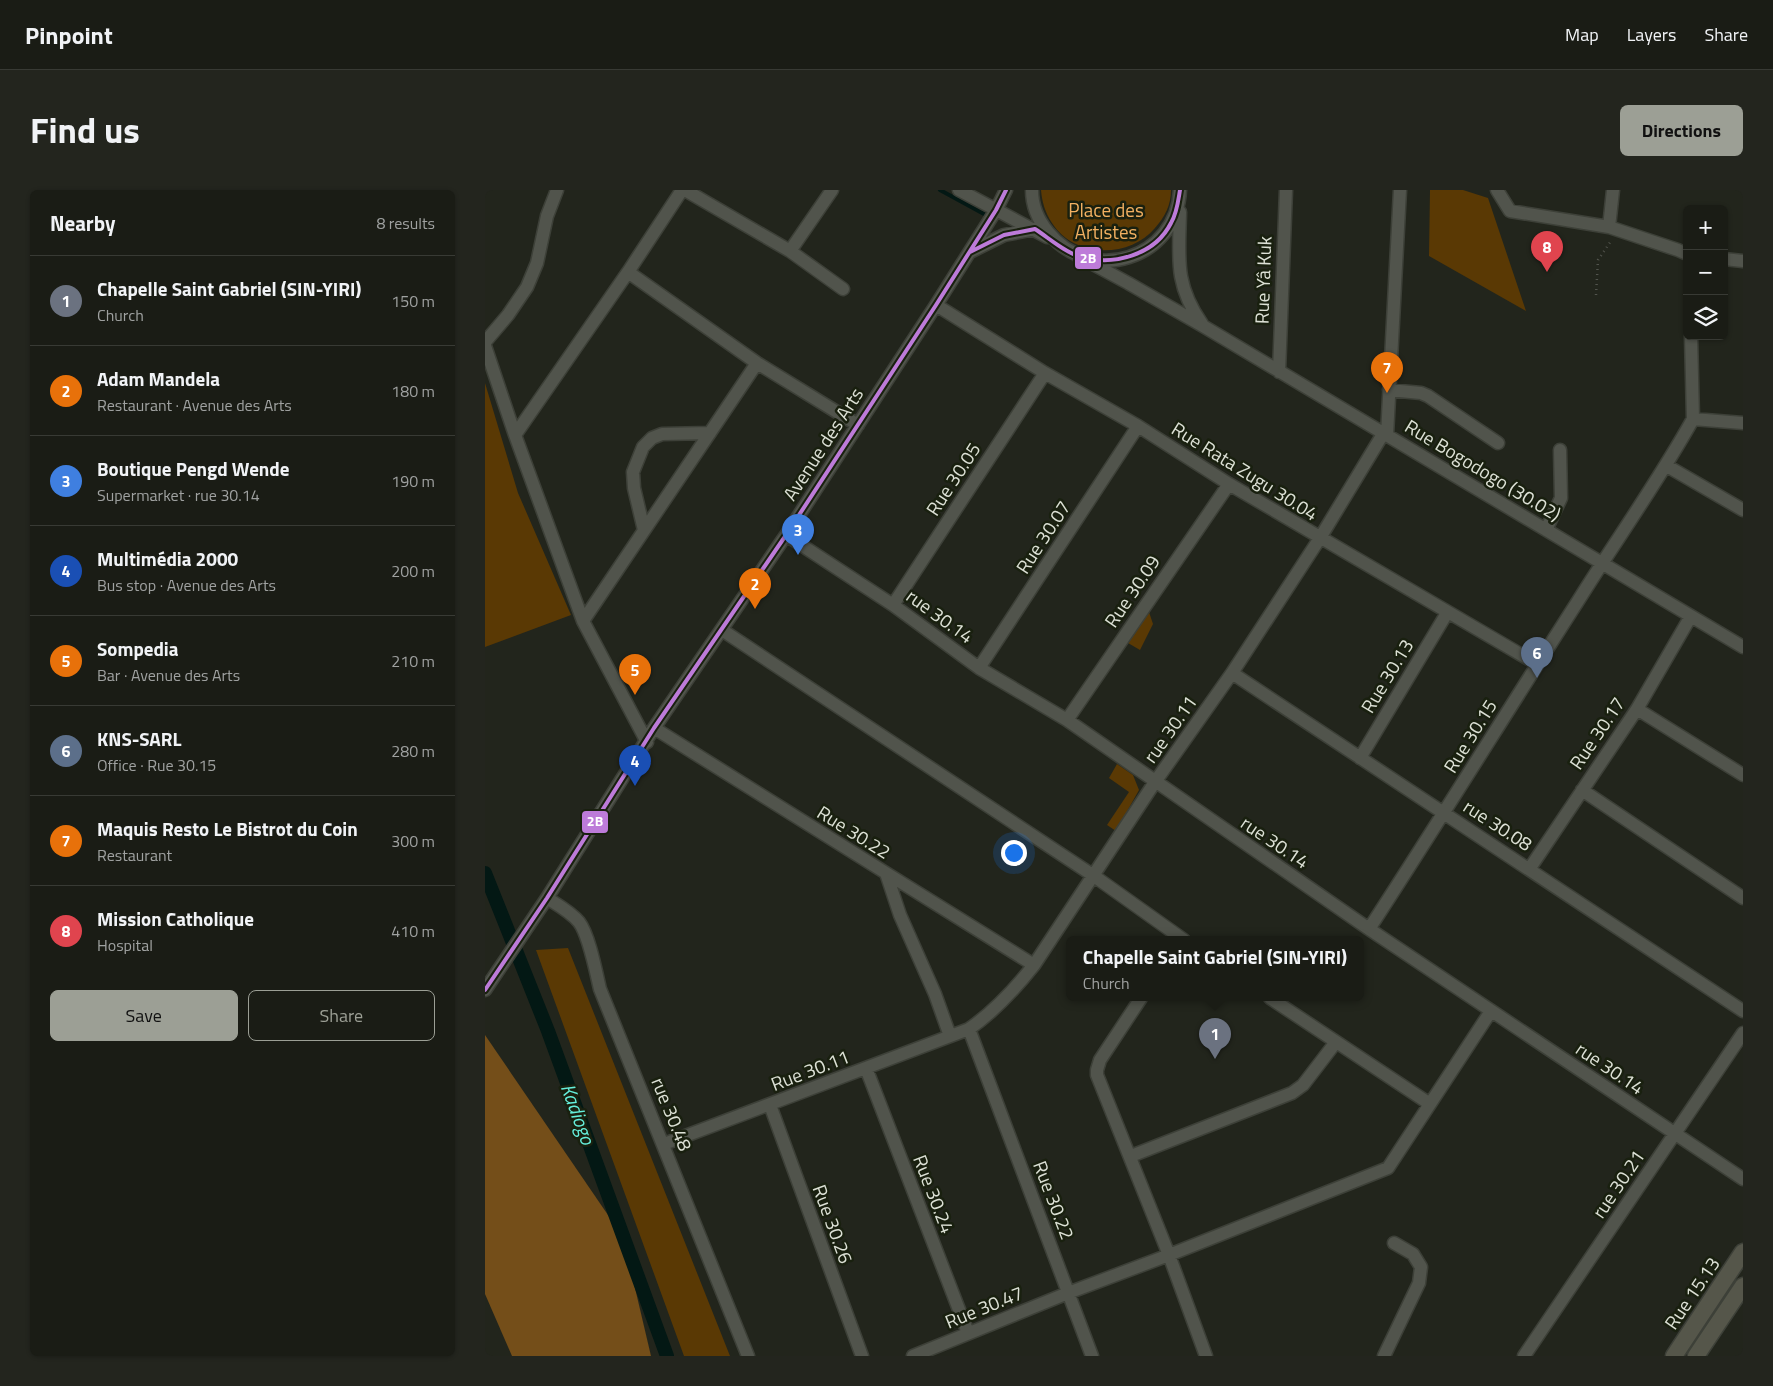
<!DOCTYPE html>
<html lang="en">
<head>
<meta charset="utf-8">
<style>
	body { margin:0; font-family:"Titillium Web",sans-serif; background:#23251e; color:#f1f3f6 }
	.controls { position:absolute; right:15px; top:15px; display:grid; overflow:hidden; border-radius:8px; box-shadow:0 1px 4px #0004 }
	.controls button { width:45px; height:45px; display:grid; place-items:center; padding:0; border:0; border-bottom:1px solid #383a34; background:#1a1c15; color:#f1f3f6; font:25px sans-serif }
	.you { position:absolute; left:528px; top:662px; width:18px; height:18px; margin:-12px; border:4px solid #fff; border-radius:50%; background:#1a73e8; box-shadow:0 0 0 8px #1a73e833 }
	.badge { display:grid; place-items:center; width:32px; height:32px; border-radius:50%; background:#9c9f95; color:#fff; font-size:16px; font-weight:700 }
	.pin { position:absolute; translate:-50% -41px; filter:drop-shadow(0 1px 2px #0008) }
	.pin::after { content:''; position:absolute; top:26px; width:18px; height:15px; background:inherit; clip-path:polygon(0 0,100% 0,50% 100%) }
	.popup { position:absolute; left:581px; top:746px; width:298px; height:65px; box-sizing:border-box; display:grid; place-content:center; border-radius:8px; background:#1a1c15; filter:drop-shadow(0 1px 4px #0005); font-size:16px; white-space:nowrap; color:#9fa1a0 }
	.popup b { font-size:19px; color:#f1f3f6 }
	.popup::after { content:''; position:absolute; left:50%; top:100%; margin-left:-10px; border:10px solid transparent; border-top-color:#1a1c15 }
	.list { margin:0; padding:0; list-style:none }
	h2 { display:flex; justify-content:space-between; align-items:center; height:65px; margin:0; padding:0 20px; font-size:21px }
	h2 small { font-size:16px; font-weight:400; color:#9fa1a0 }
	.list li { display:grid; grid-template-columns:32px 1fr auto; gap:15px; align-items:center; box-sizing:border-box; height:90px; padding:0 20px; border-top:1px solid #383a34 }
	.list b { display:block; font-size:19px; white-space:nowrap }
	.list p { margin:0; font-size:16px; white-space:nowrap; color:#9fa1a0 }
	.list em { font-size:16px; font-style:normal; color:#9fa1a0 }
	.actions { display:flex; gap:10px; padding:15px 20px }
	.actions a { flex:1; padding:11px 0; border:1px solid #9c9f95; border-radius:8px; text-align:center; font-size:18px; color:#9c9f95 }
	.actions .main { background:#9c9f95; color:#111 }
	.icon { flex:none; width:28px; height:28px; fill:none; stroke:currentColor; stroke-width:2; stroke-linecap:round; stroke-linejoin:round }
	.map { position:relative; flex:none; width:1258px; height:1166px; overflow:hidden; border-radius:8px }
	header { display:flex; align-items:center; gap:30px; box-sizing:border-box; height:70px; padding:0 25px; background:#1a1c15; border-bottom:1px solid #383a34 }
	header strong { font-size:24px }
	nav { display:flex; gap:28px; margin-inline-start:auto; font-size:18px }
	.intro { display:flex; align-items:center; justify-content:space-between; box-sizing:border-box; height:120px; padding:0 30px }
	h1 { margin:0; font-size:35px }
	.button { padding:12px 22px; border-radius:8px; background:#9c9f95; color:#111; font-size:18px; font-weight:700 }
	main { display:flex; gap:30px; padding:0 30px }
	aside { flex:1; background:#1a1c15; border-radius:8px; box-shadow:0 1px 4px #0004 }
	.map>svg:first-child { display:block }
	.green { fill:#5a3904 }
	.forest { fill:#744e19 }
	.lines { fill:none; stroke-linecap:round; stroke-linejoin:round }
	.stream { stroke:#031814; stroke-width:4 }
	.canal { stroke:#031814; stroke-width:14 }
	.minor-casing { stroke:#3d4038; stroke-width:15 }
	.major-casing { stroke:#3d4038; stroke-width:19 }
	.path { stroke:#52544d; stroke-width:2.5; stroke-dasharray:1 4; stroke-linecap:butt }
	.minor { stroke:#51544c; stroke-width:12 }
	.major { stroke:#55564a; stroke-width:16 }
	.bus-1-casing { stroke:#19200f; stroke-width:8 }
	.bus-1 { stroke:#bd7bd9; stroke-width:4 }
	.labels { text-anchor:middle; stroke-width:5; stroke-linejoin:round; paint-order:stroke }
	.park-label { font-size:19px; fill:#f2b061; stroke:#19200f }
	.street-label { font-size:19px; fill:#dde1d6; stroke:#19200f }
	.water-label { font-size:20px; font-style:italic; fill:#65eedb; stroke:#19200f }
	.line-badge { stroke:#19200f; stroke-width:2 }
	.badge-label { font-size:14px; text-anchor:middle; font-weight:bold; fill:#fff }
</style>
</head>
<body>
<header>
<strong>Pinpoint</strong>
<nav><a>Map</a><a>Layers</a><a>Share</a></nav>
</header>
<div class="intro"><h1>Find us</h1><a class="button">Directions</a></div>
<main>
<aside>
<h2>Nearby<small>8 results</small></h2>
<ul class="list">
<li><span class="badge" style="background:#6b7280">1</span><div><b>Chapelle Saint Gabriel (SIN-YIRI)</b><p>Church</p></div><em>150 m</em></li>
<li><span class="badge" style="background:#e8710a">2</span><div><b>Adam Mandela</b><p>Restaurant · Avenue des Arts</p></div><em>180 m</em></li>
<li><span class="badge" style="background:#3f7fe0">3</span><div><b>Boutique Pengd Wende</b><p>Supermarket · rue 30.14</p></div><em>190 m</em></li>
<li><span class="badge" style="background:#1a4fb4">4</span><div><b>Multimédia 2000</b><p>Bus stop · Avenue des Arts</p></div><em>200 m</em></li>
<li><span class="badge" style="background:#e8710a">5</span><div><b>Sompedia</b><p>Bar · Avenue des Arts</p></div><em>210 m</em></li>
<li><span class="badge" style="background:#5c6f8a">6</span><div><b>KNS-SARL</b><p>Office · Rue 30.15</p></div><em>280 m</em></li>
<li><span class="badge" style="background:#e8710a">7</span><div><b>Maquis Resto Le Bistrot du Coin</b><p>Restaurant</p></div><em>300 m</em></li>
<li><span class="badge" style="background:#e0444e">8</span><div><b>Mission Catholique</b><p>Hospital</p></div><em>410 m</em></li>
</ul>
<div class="actions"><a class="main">Save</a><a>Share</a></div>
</aside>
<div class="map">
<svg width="1258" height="1166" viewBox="0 0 1258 1166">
	<rect width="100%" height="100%" fill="#22251c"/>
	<path class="green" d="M556,0H686C686,15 680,27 670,38C644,69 589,68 567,33C560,22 557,12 556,0Z
		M945,0H978L1003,8L1041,121L944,66Z
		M0,193L33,303L86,425L0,457Z
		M664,422L668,434L655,460L643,453Z
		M632,574L648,585L654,600L631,641L622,635L644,602L624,588Z
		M83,758L245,1166H199L51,760Z"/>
	<path class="forest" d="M0,845L138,1047L166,1166H27L0,1104Z"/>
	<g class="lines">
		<path class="stream" d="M455,0L499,24"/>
		<path class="canal" d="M0,683L63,841L182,1166"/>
		<defs>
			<path id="minor" d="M200,0L305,61L358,99
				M474,0L562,47
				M547,0C547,16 553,30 563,42C606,96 692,69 695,0
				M1012,0L1025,21L1124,37L1193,60L1202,64
				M695,22C694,68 689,94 717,134
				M1124,37L1128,0
				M305,61L347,0
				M485,62L519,45L550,39
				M593,66L643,93L718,136L1258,457
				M1239,69L1258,71
				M143,82L272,173L373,235
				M451,115L560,183L653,236L744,294L1052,474
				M1206,146L1208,229
				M0,152L23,125L42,97L52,73L62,26L72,0
				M0,156L30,245L98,431L162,552
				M794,182L801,0
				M904,200L936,203L943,206L1013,253
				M30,245L143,82L197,0
				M902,245L915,0
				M1182,276L1258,320
				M159,340L149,298L148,282L158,257L167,248L177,244L225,243
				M1061,340L1076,308L1075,260
				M301,345L408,415L494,478L582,530L884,739L1258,989
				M408,415L560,183
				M98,431L272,173
				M237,440L609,686L699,750
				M494,478L653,236
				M747,483L1258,821
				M1152,519L1258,585
				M582,530L744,294
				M169,538L401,683L415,725L450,804L465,846
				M875,568L962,423
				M1097,600L1258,708
				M1045,678L1152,519L1206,426
				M401,683L549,775
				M62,708C73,715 86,722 94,732C104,745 111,782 115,799L263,1166
				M884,739C955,630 1023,520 1093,411C1131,350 1173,292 1208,229L1258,233
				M0,800L62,708L169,538L301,345L451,115L511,20L521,0
				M656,808L615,870L612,880V885L684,1065L721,1166
				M785,808L945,914
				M484,839L607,1166
				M381,878L483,1143
				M285,915L377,1166
				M179,954L484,839C510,821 530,799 549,775L670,592L747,483L835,348L898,244
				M646,966L807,903L818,895L851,852
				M428,1166L583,1103L684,1065L903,978L1006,821
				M899,1166L934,1093L936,1077L928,1064L909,1053
				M1039,1166L1258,843"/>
			<path id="major" d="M1189,1166L1258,1062
				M1211,1166L1258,1096"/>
		</defs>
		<use href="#minor" class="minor-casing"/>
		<use href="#major" class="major-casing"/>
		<path class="path" d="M1111,105L1113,70L1126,51"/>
		<use href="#minor" class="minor"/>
		<use href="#major" class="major"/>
		<defs>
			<path id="bus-1" d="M485,62L519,45L550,39C564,48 579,62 596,67C629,76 670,65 686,33C692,23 693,12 695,0
				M0,800L62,708L169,538L301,345L451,115L511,20L521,0"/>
		</defs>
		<use href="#bus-1" class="bus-1-casing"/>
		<use href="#bus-1" class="bus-1"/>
	</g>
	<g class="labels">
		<g class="park-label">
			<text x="621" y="27">Place des<tspan x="621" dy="22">Artistes</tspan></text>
		</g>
		<g class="street-label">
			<text transform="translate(778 90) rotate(-88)" y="7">Rue Yâ Kuk</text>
			<text transform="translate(338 254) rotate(-57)" y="7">Avenue des Arts</text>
			<text transform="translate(998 280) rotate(31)" y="7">Rue Bogodogo (30.02)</text>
			<text transform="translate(760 281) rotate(32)" y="7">Rue Rata Zugu 30.04</text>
			<text transform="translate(468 289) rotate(-57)" y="7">Rue 30.05</text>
			<text transform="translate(558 347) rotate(-57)" y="7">Rue 30.07</text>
			<text transform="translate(647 401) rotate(-56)" y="7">Rue 30.09</text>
			<text transform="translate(455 426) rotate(36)" y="7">rue 30.14</text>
			<text transform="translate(902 486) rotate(-59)" y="7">Rue 30.13</text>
			<text transform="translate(685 539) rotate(-55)" y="7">rue 30.11</text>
			<text transform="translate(1112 543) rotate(-56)" y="7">Rue 30.17</text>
			<text transform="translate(985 546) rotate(-58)" y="7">Rue 30.15</text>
			<text transform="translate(1013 635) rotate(33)" y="7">rue 30.08</text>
			<text transform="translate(369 642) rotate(32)" y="7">Rue 30.22</text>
			<text transform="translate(790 652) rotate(34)" y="7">rue 30.14</text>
			<text transform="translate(1125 878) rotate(34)" y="7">rue 30.14</text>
			<text transform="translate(325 880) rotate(-21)" y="7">Rue 30.11</text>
			<text transform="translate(187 924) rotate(68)" y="7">rue 30.48</text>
			<text transform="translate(1133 994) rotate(-56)" y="7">rue 30.21</text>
			<text transform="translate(449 1004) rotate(69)" y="7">Rue 30.24</text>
			<text transform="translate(569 1010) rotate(69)" y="7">Rue 30.22</text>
			<text transform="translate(348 1034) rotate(70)" y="7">Rue 30.26</text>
			<text transform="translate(1207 1103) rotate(-56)" y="7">Rue 15.13</text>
			<text transform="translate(499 1117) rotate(-22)" y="7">Rue 30.47</text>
		</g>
		<g class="water-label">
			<text transform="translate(93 924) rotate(70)" y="7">Kadiogo</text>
		</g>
	</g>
	<g class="line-badge">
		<rect x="589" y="56" width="28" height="24" rx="5" fill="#bd7bd9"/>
		<rect x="96" y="620" width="28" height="24" rx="5" fill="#bd7bd9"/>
	</g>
	<g class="badge-label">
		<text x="603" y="73">2B</text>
		<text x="110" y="636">2B</text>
	</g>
</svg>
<div class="controls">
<button>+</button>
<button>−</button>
<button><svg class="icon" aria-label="layers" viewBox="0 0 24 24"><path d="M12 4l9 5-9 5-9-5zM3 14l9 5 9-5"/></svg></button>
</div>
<div class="you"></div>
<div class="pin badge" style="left:730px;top:869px;background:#6b7280">1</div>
<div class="popup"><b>Chapelle Saint Gabriel (SIN-YIRI)</b>Church</div>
<div class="pin badge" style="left:270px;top:419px;background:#e8710a">2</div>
<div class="pin badge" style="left:313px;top:365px;background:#3f7fe0">3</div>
<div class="pin badge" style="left:150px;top:596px;background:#1a4fb4">4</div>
<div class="pin badge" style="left:150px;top:505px;background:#e8710a">5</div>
<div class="pin badge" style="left:1052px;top:488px;background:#5c6f8a">6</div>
<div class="pin badge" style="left:902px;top:203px;background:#e8710a">7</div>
<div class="pin badge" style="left:1062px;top:82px;background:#e0444e">8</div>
</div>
</main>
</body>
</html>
